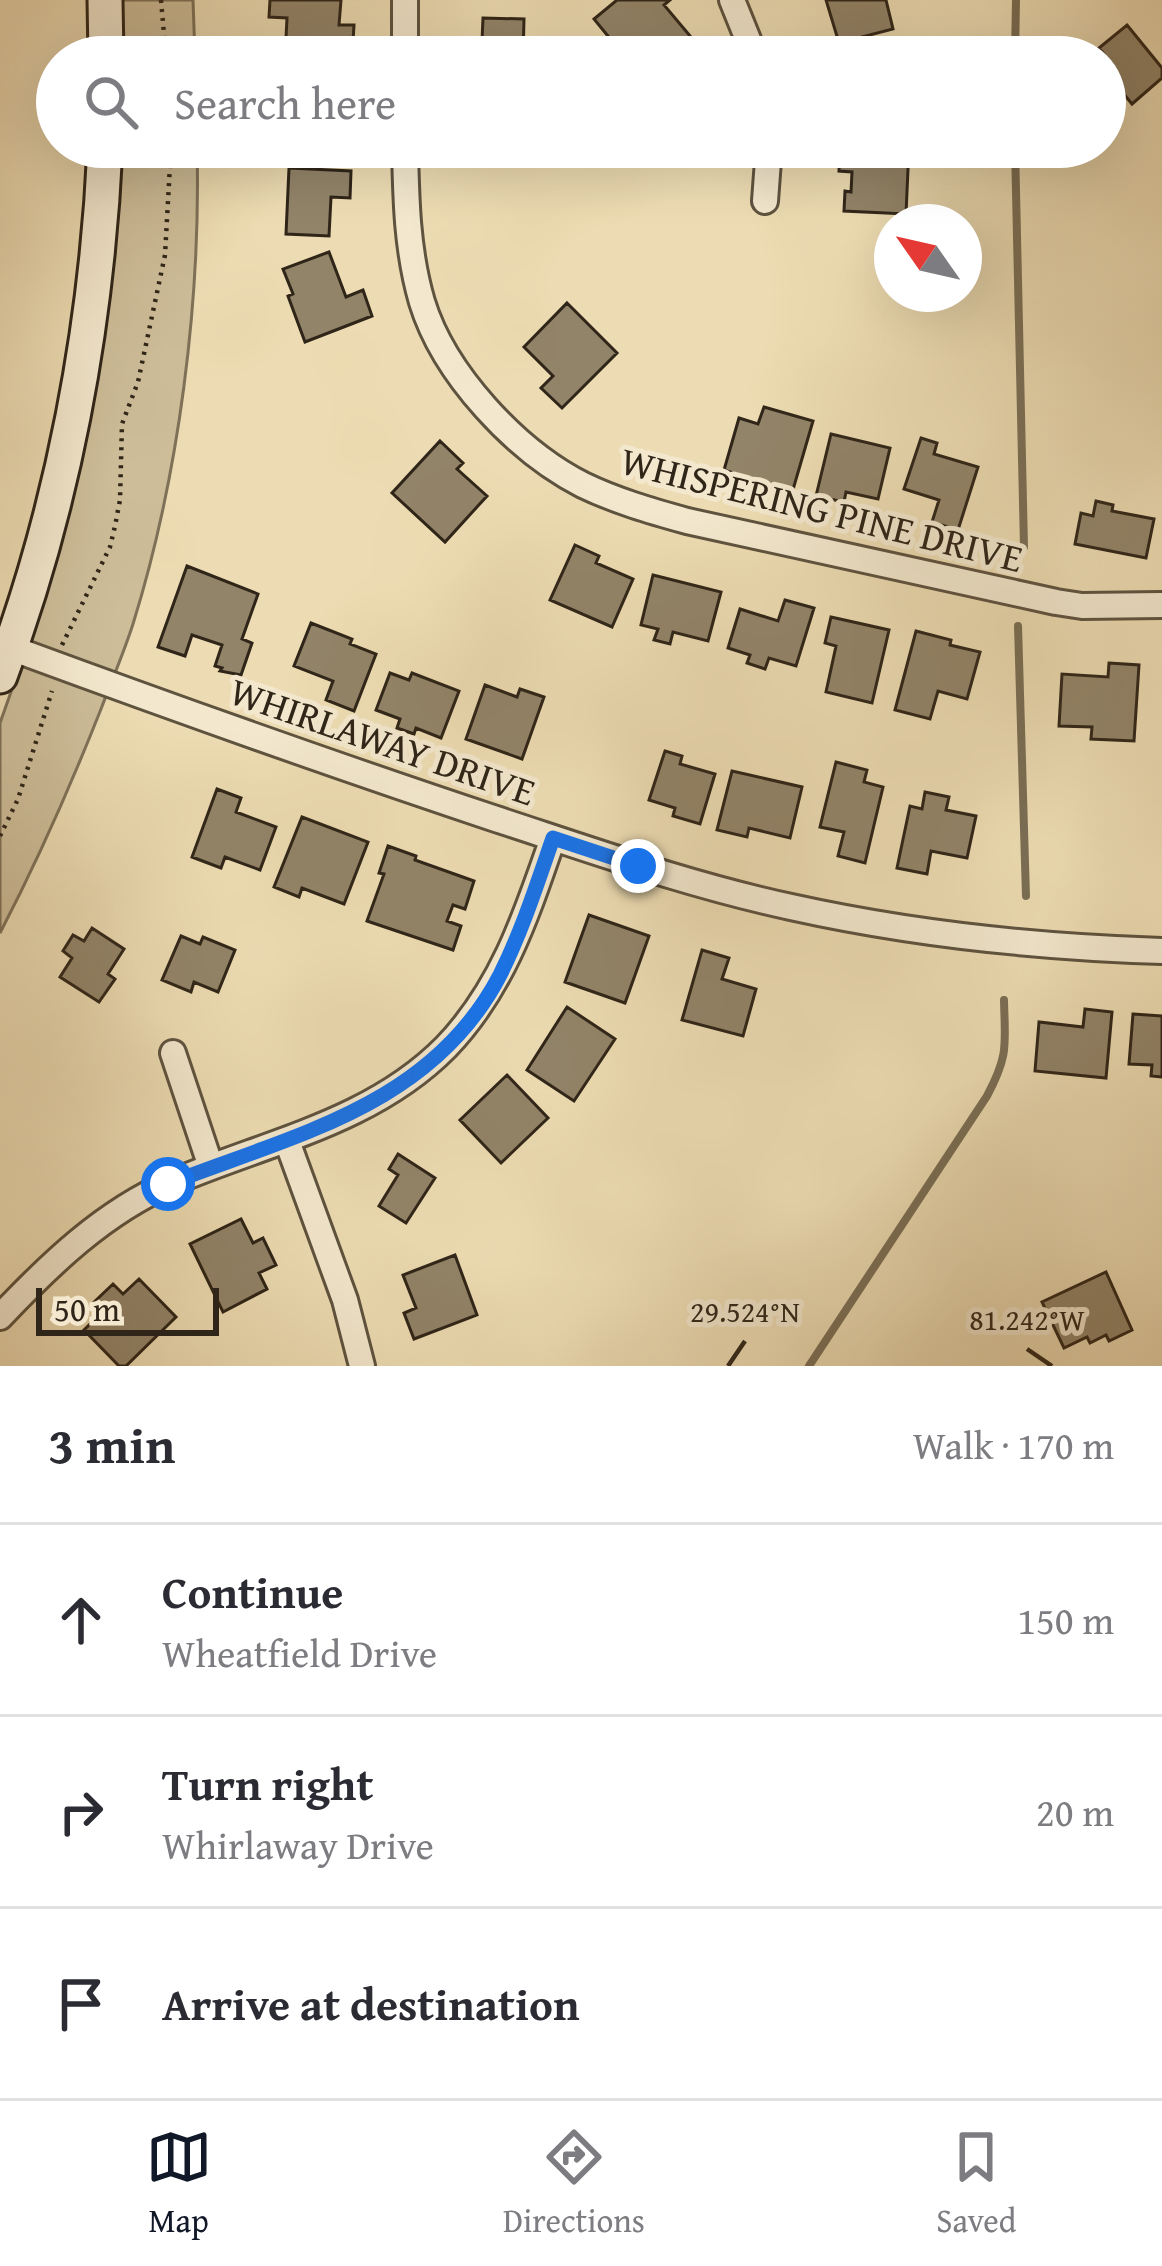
<!DOCTYPE html>
<html lang="en">
<head>
<meta charset="utf-8">
<style>
	body { margin:0; font-family:"Gentium Book Plus",serif; background:#f2f2f3; color:#2b2b33 }
	.compass { position:absolute; left:874px; top:204px; width:108px; height:108px; border-radius:50%; background:#fff; box-shadow:0 12px 48px #0002; rotate:304deg }
	.scale { position:absolute; left:36px; bottom:30px; width:183px; box-sizing:border-box; padding-left:12px; border:6px solid #2f2518; border-top:0; font-size:33px; line-height:42px; white-space:nowrap; color:#2f2518; -webkit-text-stroke:9px #f3e8ce; paint-order:stroke }
	.stop { position:absolute; width:36px; height:36px; margin:-27px; border:9px solid #1a73e8; border-radius:50%; background:#fff }
	.stop.end { background:#1a73e8; border-color:#fff; box-shadow:0 3px 12px #0008 }
	.list { margin:0; padding:0; list-style:none }
	h2 { display:flex; justify-content:space-between; align-items:center; height:156px; margin:0; padding:0 48px; font-size:51px }
	h2 small { font-size:39px; font-weight:400; color:#7c7c81 }
	.list li { display:grid; grid-template-columns:78px 1fr auto; gap:36px; align-items:center; box-sizing:border-box; height:192px; padding:0 48px; border-top:3px solid #e1e1e2 }
	.list b { display:block; font-size:45px; white-space:nowrap }
	.list p { margin:0; font-size:39px; white-space:nowrap; color:#7c7c81 }
	.list em { font-size:39px; font-style:normal; color:#7c7c81 }
	.icon { flex:none; width:66px; height:66px; fill:none; stroke:currentColor; stroke-width:2; stroke-linecap:round; stroke-linejoin:round }
	.map { position:relative; flex:none; width:1162px; height:1366px; overflow:hidden }
	.search { position:absolute; background:#fff; box-shadow:0 12px 48px #0002; left:36px; right:36px; top:36px; height:132px; display:flex; align-items:center; gap:30px; box-sizing:border-box; padding:0 42px; border-radius:66px; color:#7c7c81; font-size:45px }
	.sheet { height:732px; background:#fff }
	nav { display:flex; justify-content:space-around; align-items:center; box-sizing:border-box; height:168px; border-top:3px solid #e1e1e2; background:#fff; font-size:33px; color:#7c7c81 }
	nav a { display:grid; justify-items:center; gap:6px }
	nav .on { color:#111827 }
	.map>svg:first-child { display:block }
	.green { fill:#cdbd99; stroke:#7e7158; stroke-width:3 }
	.lines { fill:none; stroke-linecap:round; stroke-linejoin:round }
	.stream { stroke:#7a6e55; stroke-width:8 }
	.building { fill:#928469; stroke:#2f2518; stroke-width:3 }
	.street-casing { stroke:#5e533f; stroke-width:30 }
	.secondary-casing { stroke:#2f2518; stroke-width:39 }
	.path { stroke:#2f2518; stroke-width:4.5; stroke-dasharray:3 6; stroke-linecap:butt }
	.street { stroke:#f3e8ce; stroke-width:24 }
	.secondary { stroke:#f3e8ce; stroke-width:33 }
	.route { stroke:#1a73e8; stroke-width:15 }
	.ticks { fill:none; stroke:#2f2518; stroke-width:4.5 }
	.labels { text-anchor:middle; stroke-width:10; stroke-linejoin:round; paint-order:stroke }
	.street-label { font-size:39px; fill:#2f2518; stroke:#f3e8ce }
	.ticks-label { font-size:30px; text-anchor:middle; fill:#2f2518; stroke:#f3e8ce; stroke-width:10; stroke-linejoin:round; paint-order:stroke }
</style>
</head>
<body>
<div class="map">
<svg width="1162" height="1366" viewBox="0 0 1162 1366">
	<rect width="100%" height="100%" fill="#eddcb3"/>
	<filter id="stains"><feTurbulence type="fractalNoise" baseFrequency=".00167" numOctaves="4"/><feColorMatrix values="0 0 0 0 .2 0 0 0 0 .09 0 0 0 0 .02 0 0 0 .5 -.17"/></filter>
	<radialGradient id="worn" r=".72"><stop offset=".6" stop-color="#630" stop-opacity="0"/><stop offset="1" stop-color="#630" stop-opacity=".3"/></radialGradient>
	<path class="green" d="M121,0H193L195,57H123Z
		M121,147H197C201,301 179,476 133,624C124,652 112,680 101,709C71,785 38,860 0,933V723L50,582L88,423L110,284Z"/>
	<g class="lines">
		<path class="stream" d="M1015,57L1016,0
			M1015,147L1024,547
			M1018,626L1026,896
			M809,1366L987,1096C1009,1055 1005,1045 1004,1000"/>
	</g>
	<path class="building" d="M270,0H341L339,25H354L352,57H285L287,18L269,17Z
		M617,0H670L664,5L691,37L676,50L666,39L657,46L665,57H625L594,19Z
		M826,0H886L893,29L839,43Z
		M483,18L524,19L523,57H461L462,40L482,41Z
		M1127,25L1162,68V78L1132,104L1105,71L1111,63L1099,48Z
		M462,147H536V166L461,164Z
		M840,147H909L906,214L844,211L845,191L851,192L852,172L839,171Z
		M289,168L351,171L350,198L331,197L329,236L286,234Z
		M329,252L346,297L363,290L372,316L305,342L288,296L293,294L283,269Z
		M567,303L617,353L562,408L541,388L553,376L524,347Z
		M764,407L813,421L792,493L724,470L739,418L758,424Z
		M831,434L890,448L878,499L846,492L844,502L816,496Z
		M921,438L937,443L934,454L978,467L958,530L932,522L939,500L904,489Z
		M440,441L463,463L457,469L487,496L445,542L392,493Z
		M1096,501L1113,505L1112,511L1154,519L1146,558L1075,544L1081,513L1093,516Z
		M575,545L599,556L596,563L633,579L612,627L550,600Z
		M187,566L258,594L242,639L252,643L241,675L220,671L222,668L215,666L222,645L192,635L185,656L158,647Z
		M653,575L721,592L708,641L673,632L670,644L654,640L658,629L641,625Z
		M785,600L814,608L796,666L769,658L765,669L747,663L750,655L728,648L740,609L778,621Z
		M831,617L889,630L872,703L826,692L836,646L825,643Z
		M311,623L352,639L350,644L376,654L354,711L326,700L333,681L294,666Z
		M916,631L951,640L950,645L980,652L967,699L938,691L930,719L895,710Z
		M1109,663L1139,665L1134,741L1091,739L1092,727L1059,726L1062,674L1108,677Z
		M390,673L409,680L412,673L459,691L441,738L416,728L414,734L397,728L400,719L376,710Z
		M485,685L517,697L520,689L544,697L522,759L466,739Z
		M665,751L682,756L680,764L715,774L700,824L673,816L675,808L649,800Z
		M836,762L867,770L864,782L883,787L865,863L838,856L844,832L820,827Z
		M732,771L802,787L790,838L749,828L747,837L717,830Z
		M217,789L241,798L236,812L276,827L260,870L225,857L221,868L192,857Z
		M925,792L949,797L946,810L976,816L967,858L931,851L927,874L897,868L910,806L922,809Z
		M302,817L368,842L344,904L302,888L299,897L274,887Z
		M388,846L416,856L415,860L474,881L465,909L453,905L447,921L461,926L453,950L367,921L384,874L379,873Z
		M589,915L649,936L625,1003L565,982Z
		M92,928L124,949L108,974L115,979L99,1002L60,977L72,958L63,951L73,935L84,941Z
		M181,936L200,944L203,937L235,950L218,992L194,982L191,992L162,980Z
		M702,950L729,958L722,979L756,989L743,1036L682,1020Z
		M567,1007L615,1039L574,1101L527,1070Z
		M1085,1009L1112,1012L1106,1078L1035,1071L1039,1022L1083,1027Z
		M1133,1014L1162,1016V1077L1151,1076L1152,1065L1129,1064Z
		M507,1075L548,1118L501,1163L460,1120Z
		M398,1154L435,1178L406,1223L379,1206L398,1175L389,1169Z
		M241,1219L253,1243L263,1238L276,1265L259,1273L267,1289L223,1312L190,1244Z
		M455,1255L477,1315L414,1339L404,1313L416,1308L403,1275Z
		M1106,1272L1132,1330L1109,1341L1106,1335L1090,1343L1087,1337L1064,1348L1042,1302Z
		M139,1279L176,1317L126,1366H119L84,1330L101,1313L92,1304L113,1284L123,1294Z"/>
	<g class="lines">
		<defs>
			<path id="street" d="M405,0V57
				M732,0L755,57
				M405,147C406,199 407,251 422,302C444,374 516,451 583,485C616,501 651,511 687,521L1056,602L1082,606L1162,605
				M765,201L769,147
				M11,648C171,707 331,764 493,818C591,850 689,885 791,907C913,934 1037,947 1162,951
				M173,1053L211,1167
				M287,1141L345,1300L362,1366
				M0,1317C50,1264 104,1212 171,1183C266,1142 371,1123 446,1047C503,988 527,913 553,838"/>
			<path id="secondary" d="M105,0L106,57
				M0,676C63,509 97,326 105,147"/>
		</defs>
		<use href="#street" class="street-casing"/>
		<use href="#secondary" class="secondary-casing"/>
		<path class="path" d="M161,0L166,57
			M62,645L110,547L115,526L120,500L122,424L138,382L165,255L171,147
			M0,836L18,799L52,691"/>
		<use href="#street" class="street"/>
		<use href="#secondary" class="secondary"/>
	</g>
	<g class="lines">
		<path class="route" d="M168,1184C293,1135 432,1106 500,975C522,931 537,884 553,838L638,866"/>
	</g>
	<path class="ticks" d="M1027,1349L1052,1366M728,1366L745,1341"/>
	<g class="labels">
		<g class="street-label">
			<text transform="translate(822 509) rotate(14)" y="14">WHISPERING PINE DRIVE</text>
			<text transform="translate(383 741) rotate(19)" y="14">WHIRLAWAY DRIVE</text>
		</g>
	</g>
	<g class="ticks-label">
		<text x="745" y="1322">29.524°N</text>
		<text x="1027" y="1330">81.242°W</text>
	</g>
	<rect width="100%" height="100%" filter="url(#stains)"/>
	<rect width="100%" height="100%" fill="url(#worn)"/>
</svg>
<svg class="compass" viewBox="-18 -18 36 36"><path d="M0-13l5 13h-10z" fill="#e53935"/><path d="M0 13l5-13h-10z" fill="#7c7c81"/></svg>
<div class="scale">50 m</div>
<div class="stop" style="left:168px;top:1184px"></div>
<div class="stop end" style="left:638px;top:866px"></div>
<div class="search"><svg class="icon" aria-label="search" viewBox="0 0 24 24"><circle cx="10" cy="10" r="6"/><path d="M15 15l6 6"/></svg>Search here</div>
</div>
<section class="sheet">
<h2>3 min<small>Walk · 170 m</small></h2>
<ul class="list">
<li><svg class="icon" aria-label="ahead" viewBox="0 0 24 24"><path d="M12 20V5M6 11l6-6 6 6"/></svg><div><b>Continue</b><p>Wheatfield Drive</p></div><em>150 m</em></li>
<li><svg class="icon" aria-label="right" viewBox="0 0 24 24"><path d="M7 20v-9h11M14 6l5 5-5 5"/></svg><div><b>Turn right</b><p>Whirlaway Drive</p></div><em>20 m</em></li>
<li><svg class="icon" aria-label="arrive" viewBox="0 0 24 24"><path d="M6 21V4h12l-3 4 3 4H6"/></svg><div><b>Arrive at destination</b></div></li>
</ul>
</section>
<nav>
<a class="on"><svg class="icon" aria-label="map" viewBox="0 0 24 24"><path d="M3 6l6-2 6 2 6-2v14l-6 2-6-2-6 2zM9 4v14M15 6v14"/></svg>Map</a>
<a><svg class="icon" aria-label="directions" viewBox="0 0 24 24"><path d="M12 3l9 9-9 9-9-9zM9 14v-3h6M13 9l2 2-2 2"/></svg>Directions</a>
<a><svg class="icon" aria-label="saved" viewBox="0 0 24 24"><path d="M7 4h10v16l-5-4-5 4z"/></svg>Saved</a>
</nav>
</body>
</html>
